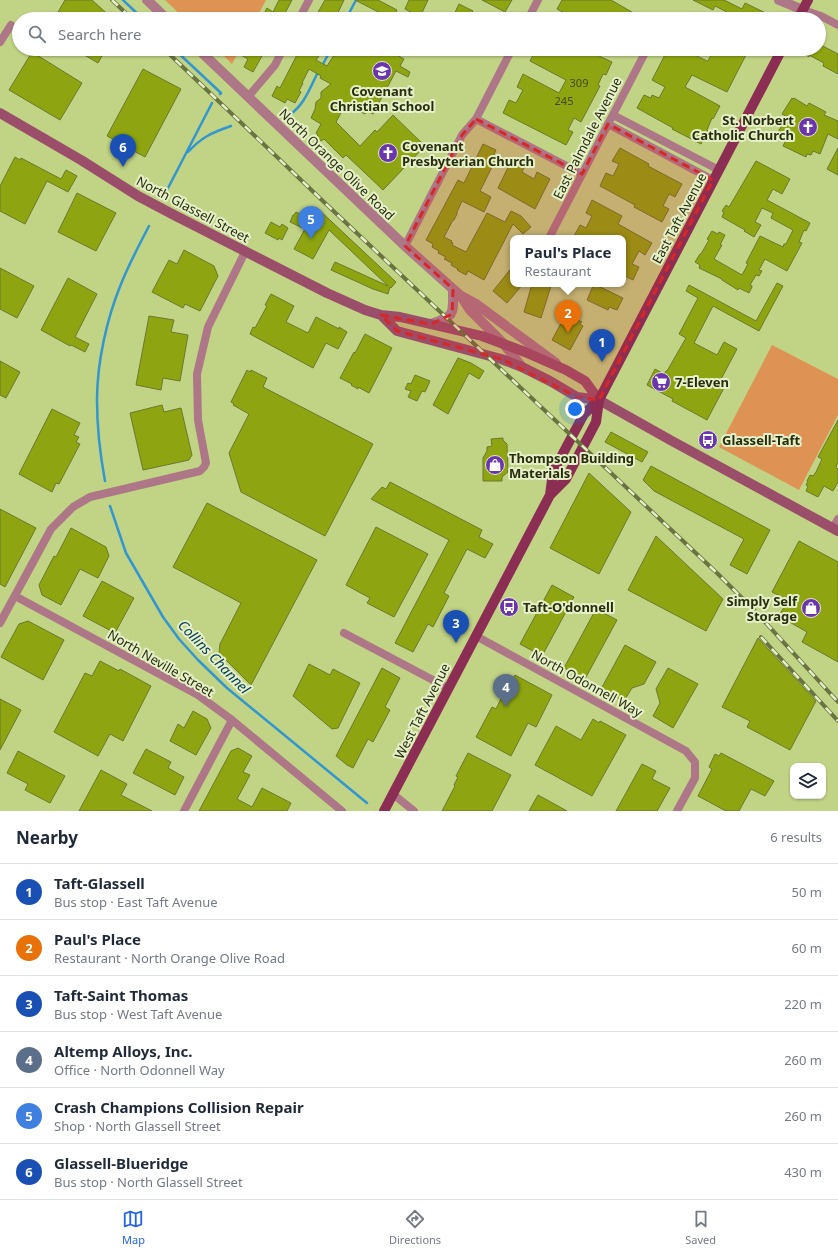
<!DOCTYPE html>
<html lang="en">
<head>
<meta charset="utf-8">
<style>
	body { margin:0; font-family:"Noto Sans",sans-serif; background:#f6f6f7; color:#1f2937 }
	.controls { position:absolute; right:12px; bottom:12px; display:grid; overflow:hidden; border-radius:8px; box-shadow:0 1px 3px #0004 }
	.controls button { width:36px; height:36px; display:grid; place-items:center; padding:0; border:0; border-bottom:1px solid #e0e1e3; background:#fff; color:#1f2937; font:20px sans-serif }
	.you { position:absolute; left:575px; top:409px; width:14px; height:14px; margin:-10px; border:3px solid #fff; border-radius:50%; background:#1a73e8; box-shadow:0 0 0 6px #1a73e833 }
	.badge { display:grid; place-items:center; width:26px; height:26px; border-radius:50%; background:#2563eb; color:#fff; font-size:13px; font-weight:700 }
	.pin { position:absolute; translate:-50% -33px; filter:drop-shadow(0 1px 2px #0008) }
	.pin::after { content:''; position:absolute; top:21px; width:14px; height:12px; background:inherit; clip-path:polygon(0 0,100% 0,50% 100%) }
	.popup { position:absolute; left:510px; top:235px; width:116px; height:52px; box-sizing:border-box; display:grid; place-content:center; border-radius:8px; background:#fff; filter:drop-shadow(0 1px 3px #0005); font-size:13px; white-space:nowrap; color:#747a83 }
	.popup b { font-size:15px; color:#1f2937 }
	.popup::after { content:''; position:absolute; left:50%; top:100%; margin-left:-8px; border:8px solid transparent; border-top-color:#fff }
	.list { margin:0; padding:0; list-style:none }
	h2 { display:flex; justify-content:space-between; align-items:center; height:52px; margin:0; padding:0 16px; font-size:17px }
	h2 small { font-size:13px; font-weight:400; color:#747a83 }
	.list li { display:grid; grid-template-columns:26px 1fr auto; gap:12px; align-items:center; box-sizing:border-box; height:56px; padding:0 16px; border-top:1px solid #e0e1e3 }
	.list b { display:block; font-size:15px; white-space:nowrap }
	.list p { margin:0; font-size:13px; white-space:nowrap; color:#747a83 }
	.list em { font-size:13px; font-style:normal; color:#747a83 }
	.icon { flex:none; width:22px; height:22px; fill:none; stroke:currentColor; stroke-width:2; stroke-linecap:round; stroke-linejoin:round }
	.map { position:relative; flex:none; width:838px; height:811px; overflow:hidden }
	.search { position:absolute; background:#fff; box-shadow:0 1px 3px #0004; left:12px; right:12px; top:12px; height:44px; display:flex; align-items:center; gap:10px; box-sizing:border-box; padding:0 14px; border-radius:22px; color:#747a83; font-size:15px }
	.sheet { height:388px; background:#fff }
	nav { display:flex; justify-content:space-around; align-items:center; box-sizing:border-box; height:56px; border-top:1px solid #e0e1e3; background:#fff; font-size:11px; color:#747a83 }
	nav a { display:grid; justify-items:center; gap:2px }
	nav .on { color:#2563eb }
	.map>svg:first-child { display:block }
	.green { fill:#de9354 }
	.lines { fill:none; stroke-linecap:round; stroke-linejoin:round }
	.stream { stroke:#3296d0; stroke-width:2.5 }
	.building { fill:#8ea511; stroke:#6a792c }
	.minor { stroke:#ad7788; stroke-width:8 }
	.tertiary { stroke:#ad7788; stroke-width:10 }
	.secondary { stroke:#9b4e69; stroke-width:10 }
	.primary { stroke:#8c2d53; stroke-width:10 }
	.rail-casing { stroke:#697440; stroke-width:4 }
	.rail { stroke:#e5efc8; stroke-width:2.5; stroke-dasharray:8; stroke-linecap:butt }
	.marked { fill:#d62828; fill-opacity:0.2; stroke:#d62828; stroke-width:3; stroke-dasharray:8 5; stroke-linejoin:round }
	.labels { text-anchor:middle; stroke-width:4; stroke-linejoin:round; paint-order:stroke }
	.number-label { font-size:11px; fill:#414b0e }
	.poi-label { font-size:13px; font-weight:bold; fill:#272d0d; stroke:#e5efc8; text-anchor:start }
	.street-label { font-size:13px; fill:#272d0d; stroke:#e5efc8 }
	.water-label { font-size:14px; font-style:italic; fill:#023b58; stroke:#e5efc8 }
</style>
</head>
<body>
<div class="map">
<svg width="838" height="811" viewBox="0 0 838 811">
	<rect width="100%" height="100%" fill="#c1d384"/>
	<path class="green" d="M165,0H266L256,19H185Z
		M217,49H240L232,64Z
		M772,345L838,379V415L799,490L719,447Z"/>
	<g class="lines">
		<path class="stream" d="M123,0L143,19
			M346,19L356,0
			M174,49L221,93L220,94
			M322,66L331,49
			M288,116C304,106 310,88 318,72
			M188,152C202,137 211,133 231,126
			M166,192L212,103
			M105,481C100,454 97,427 97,400C97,362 107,318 121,284C129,264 139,245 149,226
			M110,506L126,553L163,617L179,639L198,660L227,688L367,803"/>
	</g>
	<path class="building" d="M65,0H92L113,19H54Z
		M279,0H292L282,19H261L267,8L273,12Z
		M325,0H344L335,19H324L317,14Z
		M355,0H378L397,10L392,19Z
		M409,0H428L420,17L405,9Z
		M482,0H512L505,12Z
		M562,0H611L637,15L634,19H604L593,13L590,19H568L570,16L557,9Z
		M693,0H724L742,9L745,3L778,19H723L727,12L715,6L713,10Z
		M459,4L473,11L468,19H452Z
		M819,44L838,54V74L823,66L824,63L809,55V57L797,49H819Z
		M74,49H106L98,63Z
		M245,49H266L253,72L244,67L248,59L241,55Z
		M300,49H314L312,52L319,56L316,60L327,66L338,49H386L404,59L400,66L410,72L408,77L396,71L373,114L367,111L365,114L346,104L336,122L360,146L375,130L377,132L393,115L425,146L383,190L346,155L343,158L324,139L321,141L316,137L318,135L316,133L321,124L311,118L315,109L316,102L321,98V92L331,84L320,78L321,76L309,69L302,83H303L299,91L301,92L295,103L287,99L285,103L272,96L277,86L280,88Z
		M536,49H603L599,56L612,62L606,75L603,74L598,85L600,86L581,122L574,118L568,130L573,132L566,145L503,113L509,100L516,103L523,90L517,87L523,74L559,93L566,80L530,61Z
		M668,49H683L707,61H708L714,49H749L727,92L692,75L685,87L720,106L713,119L712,118L707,130L708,131L701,144L672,129L673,128L637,108L644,95L651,98L652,95L659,98L665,87L652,80Z
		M32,52L82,83L60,120L9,90Z
		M143,69L181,89L145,157L132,150L131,153L124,149L126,146L107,136Z
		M792,98L793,99L794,98L807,106L809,103L826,112L824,115L838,121V139L828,134L820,154L813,151L811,155L807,154L806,157L783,146L785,142L782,140L785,136L778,132L787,117L782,114Z
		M483,144L496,150L493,157L496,159L480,191L491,197L484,212L462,201L457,212V214L454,220H453L444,237L452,241L451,242L453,243L452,245L466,252L487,213L505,222L511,211L521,216L531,227L523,234L513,224L484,280L468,271L466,275L457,270L458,269L451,265L452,263L444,259L446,257L438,253L439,251L432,247L433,244L426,240L458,180L464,183Z
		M620,148L649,164L648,166L682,184L675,197L669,194L663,206L669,209L662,222L634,207L635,205L600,186L606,173L613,176L619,164L612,161Z
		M838,148V175L827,169Z
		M15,157L20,160L21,158L61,179L66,170L77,176L68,192L47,181L25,224L0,211V186Z
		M512,159L525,166L522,172L534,179L537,172L550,179L535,209L498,188Z
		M756,161L790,179L782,194L773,189L767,200L810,223L806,231L804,230L799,242L802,243L787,271L765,259L759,270L762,271L759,276L756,275L750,285L752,286V287L749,293L739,288L738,290L722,280V279L699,268L700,265L695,262L700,254H701L709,240L707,239L712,231L718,234L719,232L725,235L720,245H722L714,259L742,275L748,264L746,263L760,236L783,247L784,244H786L793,230L771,218L773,213L762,208L755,222L761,225L754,237L744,231L745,230L722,217L724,212L722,211L726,205L729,207Z
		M77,193L116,213L96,251L58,232Z
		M592,200L622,216L618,224L652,243L645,255L639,251L632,264L639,267L633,280L623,275V238H573L580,225L586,228L592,216L586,213Z
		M316,207L396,282L391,288L390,287L388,294L373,289L331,270L335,262L388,286L329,230L313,259L294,249L305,229L290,222L293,215H294L296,212L310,219Z
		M271,222L280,227L282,224L288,228L282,240L279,238L278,240L265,233Z
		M184,250L214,266L218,276L200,311L185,304L183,308L152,292L169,260L177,264Z
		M513,266V284H523L507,303L493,291Z
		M0,268L34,286L17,318L0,309Z
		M68,278L97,294L75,337L89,344L85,352L71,345L70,346L41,330Z
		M777,283L783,286L759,331L713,306L694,343L717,355L724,342L737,349L719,383L725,386L707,420L672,401L673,399L647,385L655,369L664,374L666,371H667L686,338L679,334L698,298L686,291L689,285L756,321Z
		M532,284H544L551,286L541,318L524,312Z
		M594,284L623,298L617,310L609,307L608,310L587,300Z
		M271,294L294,306L286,322L308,333L316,317L339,329V327L347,332L338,349L326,343L313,368L250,334L253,327L255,328L267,306L265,305Z
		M566,314L582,322L580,324L583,326L570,350L552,340Z
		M149,316L174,320L171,332L188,335L180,381L163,378L161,390L136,385Z
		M365,334L392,348L369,393L358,387V389L351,385L352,384L340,378L354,352L355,353Z
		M458,358L471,363L484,371L479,379L469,373L448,414L433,405Z
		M0,361L20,372L6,398L0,395Z
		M247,370L250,372L251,370L267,378L263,387L373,444L325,536L241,492L229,453L249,414L233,405L234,404L231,402Z
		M415,375L430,381L425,392L422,391L417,401L408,397L411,391L405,389L408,383L411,384Z
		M162,405L164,412L181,408L192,455L189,460L143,470L130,413Z
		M52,409L80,423L74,435L79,437L76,442L80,444L59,484L56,483L52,492L19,474Z
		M838,420V462L836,467L838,469V482L833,491L824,486L818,497L806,491L808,486L806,485L808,481H807L810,475L813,476L816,472L822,459L818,457Z
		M611,432L648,452L642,462L605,442Z
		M503,438V440L507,444L508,472L502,477V481H483V458L487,451V447L492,446L491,439Z
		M651,466L770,530L747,574L730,565L744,539L654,491L643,480Z
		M589,473L631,512L599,574L550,548Z
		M390,482L482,530L479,537L493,544L485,558L467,549L444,593L449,596L433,627L428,624L413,652L395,643L449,540L371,499L382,487L386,489Z
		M207,503L317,560L251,685L219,653L220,644L241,603L173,567Z
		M0,509L36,528L5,587L0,584Z
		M376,527L428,554L394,617L367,603L370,598L346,585Z
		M71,528L106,547L109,556L98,578L80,569L61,605L42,595L39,585L54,556L56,557Z
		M656,536L723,599L706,631L628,590Z
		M799,541L838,562V662L802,642L807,632L779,616L788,600L772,592Z
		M102,581L134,598L115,633L83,616Z
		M552,585L574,597L542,656L520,644Z
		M596,609L617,620L585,679L564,668Z
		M28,621L64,640L43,680L1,657L19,624Z
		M758,638L816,701L790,750L747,727L750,721L722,707Z
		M625,645L656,662L644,684L632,688L624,701L601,689Z
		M100,661L119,671L120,669L151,686L123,741L110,734L98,756L54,732L85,673L92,676Z
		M309,664L330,675L333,669L360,683L338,728L332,729L293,696Z
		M382,668L400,678L385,707L390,710L373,742L368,739L353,768L347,765L336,756Z
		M668,668L698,684L673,728L653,716L660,703L656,689Z
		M515,675L552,695L536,727L528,723L511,756L476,737L492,707L496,709L509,682L511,683Z
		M0,699L21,710L0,750Z
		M193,711L207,719L211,728L196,755L170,741L178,724L184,728Z
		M593,719L599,723L600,721L626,735L592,796L535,765L556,726L581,740Z
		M238,748L252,756L243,772L250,775L237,799L252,807L262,788L291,803L287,811H199L231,751Z
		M146,749L171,762L168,768L184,777L175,795L133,773Z
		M18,751L65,776L50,803L25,790L28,784L7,773Z
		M468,753L511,775L492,811H442L455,786L454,785L458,777L456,776Z
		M721,753L774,781L765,796L751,789L739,811H726L698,796L712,769L709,767L715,754L719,756Z
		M642,764L656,771L652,779L670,788L657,811H616Z
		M101,770L127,784L121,795L152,811H79Z
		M538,795L567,811H529Z"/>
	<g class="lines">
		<path class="minor" d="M803,10L821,16L838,25
			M299,19L309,0
			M528,19L538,0
			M0,42L11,25
			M248,97L275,65L283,49
			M613,115L719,170
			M476,119L582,174
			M608,124L713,180
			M549,238L647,49
			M405,246L462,135L476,119L512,49
			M833,528L838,519
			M15,596L198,695L232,720L342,811
			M0,623L51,529L73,507L90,497L200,471L204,467L206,463L198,420L197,374L208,327L245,252
			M344,633L448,688
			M476,636L686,751L695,762V778L677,811
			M393,794L414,811
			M184,811L232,720"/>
		<path class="tertiary" d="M147,0L167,19
			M779,0L803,10
			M198,49L405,246L453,289L461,296L476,304L556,363
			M461,296L470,310L503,343L522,367
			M431,324C456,316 453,314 453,289"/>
		<path class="secondary" d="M0,113L81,160L138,196L174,215L327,293L365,310L381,315L400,317L482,336L525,352L566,370L585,381L599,400L672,441L838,531
			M381,315L397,331L501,359L522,367L550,381L577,397L599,400"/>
		<path class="primary" d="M798,19L808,0
			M550,495L553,472L584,414L599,400L782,49
			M384,811L550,495L566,479L596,422L599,400"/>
		<defs>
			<path id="rail" d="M112,0L132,19
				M164,49L325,203L718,574L755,611L838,702
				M761,637L838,721"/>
		</defs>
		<use href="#rail" class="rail-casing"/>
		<use href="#rail" class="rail"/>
	</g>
	<path class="marked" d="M476,119L582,174L608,124L713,180L599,400L577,397L501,359L397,331L381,315L431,324L452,314L453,289L405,246L462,135Z"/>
	<defs>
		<symbol id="school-disc" viewBox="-11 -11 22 22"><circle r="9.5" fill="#6b36ad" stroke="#e5efc8"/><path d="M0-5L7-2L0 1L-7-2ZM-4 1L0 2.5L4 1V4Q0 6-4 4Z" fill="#fff"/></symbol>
		<symbol id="church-disc" viewBox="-11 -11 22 22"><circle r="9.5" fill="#6b36ad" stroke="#e5efc8"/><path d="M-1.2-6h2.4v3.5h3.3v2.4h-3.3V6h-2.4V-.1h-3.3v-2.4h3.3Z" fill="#fff"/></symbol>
		<symbol id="supermarket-disc" viewBox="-11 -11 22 22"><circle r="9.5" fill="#6b36ad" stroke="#e5efc8"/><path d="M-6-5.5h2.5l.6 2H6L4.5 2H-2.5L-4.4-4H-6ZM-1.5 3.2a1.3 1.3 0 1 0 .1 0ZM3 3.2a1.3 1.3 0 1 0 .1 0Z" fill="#fff"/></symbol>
		<symbol id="bus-disc" viewBox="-11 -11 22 22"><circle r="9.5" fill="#6b36ad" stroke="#e5efc8"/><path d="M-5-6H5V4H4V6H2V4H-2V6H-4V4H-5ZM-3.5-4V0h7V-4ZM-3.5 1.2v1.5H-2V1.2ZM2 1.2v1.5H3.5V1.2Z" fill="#fff"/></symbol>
		<symbol id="shop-disc" viewBox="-11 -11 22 22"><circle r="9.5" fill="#6b36ad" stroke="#e5efc8"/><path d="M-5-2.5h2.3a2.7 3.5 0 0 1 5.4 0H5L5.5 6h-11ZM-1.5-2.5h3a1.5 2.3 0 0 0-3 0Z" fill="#fff"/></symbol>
	</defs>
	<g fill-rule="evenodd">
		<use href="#school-disc" x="371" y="60" width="22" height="22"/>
		<use href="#church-disc" x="797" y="116" width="22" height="22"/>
		<use href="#church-disc" x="377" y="142" width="22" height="22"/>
		<use href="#supermarket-disc" x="650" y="371" width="22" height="22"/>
		<use href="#bus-disc" x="697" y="429" width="22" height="22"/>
		<use href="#shop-disc" x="484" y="454" width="22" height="22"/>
		<use href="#bus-disc" x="498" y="596" width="22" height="22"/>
		<use href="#shop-disc" x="800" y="597" width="22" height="22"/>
	</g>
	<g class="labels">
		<g class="number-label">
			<text x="579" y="87">309</text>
			<text x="564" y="105">245</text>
		</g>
		<g class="poi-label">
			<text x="382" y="96" text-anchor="middle">Covenant<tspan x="382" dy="15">Christian School</tspan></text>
			<text x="794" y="125" text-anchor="end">St. Norbert<tspan x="794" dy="15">Catholic Church</tspan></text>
			<text x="402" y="151">Covenant<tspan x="402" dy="15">Presbyterian Church</tspan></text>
			<text x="675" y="387">7-Eleven</text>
			<text x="722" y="445">Glassell-Taft</text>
			<text x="509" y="463">Thompson Building<tspan x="509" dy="15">Materials</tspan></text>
			<text x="797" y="606" text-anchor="end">Simply Self<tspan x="797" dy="15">Storage</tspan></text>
			<text x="523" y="612">Taft-O'donnell</text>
		</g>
		<g class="street-label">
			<text transform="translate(587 138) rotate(-63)" y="5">East Palmdale Avenue</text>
			<text transform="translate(337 164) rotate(44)" y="5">North Orange Olive Road</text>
			<text transform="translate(193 209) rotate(28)" y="5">North Glassell Street</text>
			<text transform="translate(679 218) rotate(-62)" y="5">East Taft Avenue</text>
			<text transform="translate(161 663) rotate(30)" y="5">North Neville Street</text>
			<text transform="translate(587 683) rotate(29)" y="5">North Odonnell Way</text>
			<text transform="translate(422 711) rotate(-63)" y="5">West Taft Avenue</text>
		</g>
		<g class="water-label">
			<text transform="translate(214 657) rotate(46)" y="5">Collins Channel</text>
		</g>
	</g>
</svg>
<div class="controls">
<button><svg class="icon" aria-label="layers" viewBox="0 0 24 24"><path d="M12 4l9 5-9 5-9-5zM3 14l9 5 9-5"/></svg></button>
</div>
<div class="you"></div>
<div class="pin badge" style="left:602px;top:362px;background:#1a4fb4">1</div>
<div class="pin badge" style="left:568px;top:333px;background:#e8710a">2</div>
<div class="popup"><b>Paul's Place</b>Restaurant</div>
<div class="pin badge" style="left:456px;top:643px;background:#1a4fb4">3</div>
<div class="pin badge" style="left:506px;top:707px;background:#5c6f8a">4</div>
<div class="pin badge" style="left:311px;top:239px;background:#3f7fe0">5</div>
<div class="pin badge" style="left:123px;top:167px;background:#1a4fb4">6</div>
<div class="search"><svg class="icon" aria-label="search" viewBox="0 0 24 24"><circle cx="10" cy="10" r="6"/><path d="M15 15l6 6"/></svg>Search here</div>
</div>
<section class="sheet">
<h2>Nearby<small>6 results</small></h2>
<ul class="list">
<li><span class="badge" style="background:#1a4fb4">1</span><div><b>Taft-Glassell</b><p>Bus stop · East Taft Avenue</p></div><em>50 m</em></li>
<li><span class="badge" style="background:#e8710a">2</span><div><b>Paul's Place</b><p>Restaurant · North Orange Olive Road</p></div><em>60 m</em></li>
<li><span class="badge" style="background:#1a4fb4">3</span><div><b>Taft-Saint Thomas</b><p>Bus stop · West Taft Avenue</p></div><em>220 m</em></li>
<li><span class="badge" style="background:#5c6f8a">4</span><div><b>Altemp Alloys, Inc.</b><p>Office · North Odonnell Way</p></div><em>260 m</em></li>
<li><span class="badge" style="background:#3f7fe0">5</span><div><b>Crash Champions Collision Repair</b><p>Shop · North Glassell Street</p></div><em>260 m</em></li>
<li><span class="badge" style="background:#1a4fb4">6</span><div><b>Glassell-Blueridge</b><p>Bus stop · North Glassell Street</p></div><em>430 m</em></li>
</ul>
</section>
<nav>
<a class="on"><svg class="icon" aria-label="map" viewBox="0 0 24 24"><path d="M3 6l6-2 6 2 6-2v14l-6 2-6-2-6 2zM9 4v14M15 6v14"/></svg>Map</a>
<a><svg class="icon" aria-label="directions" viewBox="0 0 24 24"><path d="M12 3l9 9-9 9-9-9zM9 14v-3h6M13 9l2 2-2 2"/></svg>Directions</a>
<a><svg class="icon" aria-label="saved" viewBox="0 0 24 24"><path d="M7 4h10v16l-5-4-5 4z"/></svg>Saved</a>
</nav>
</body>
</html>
